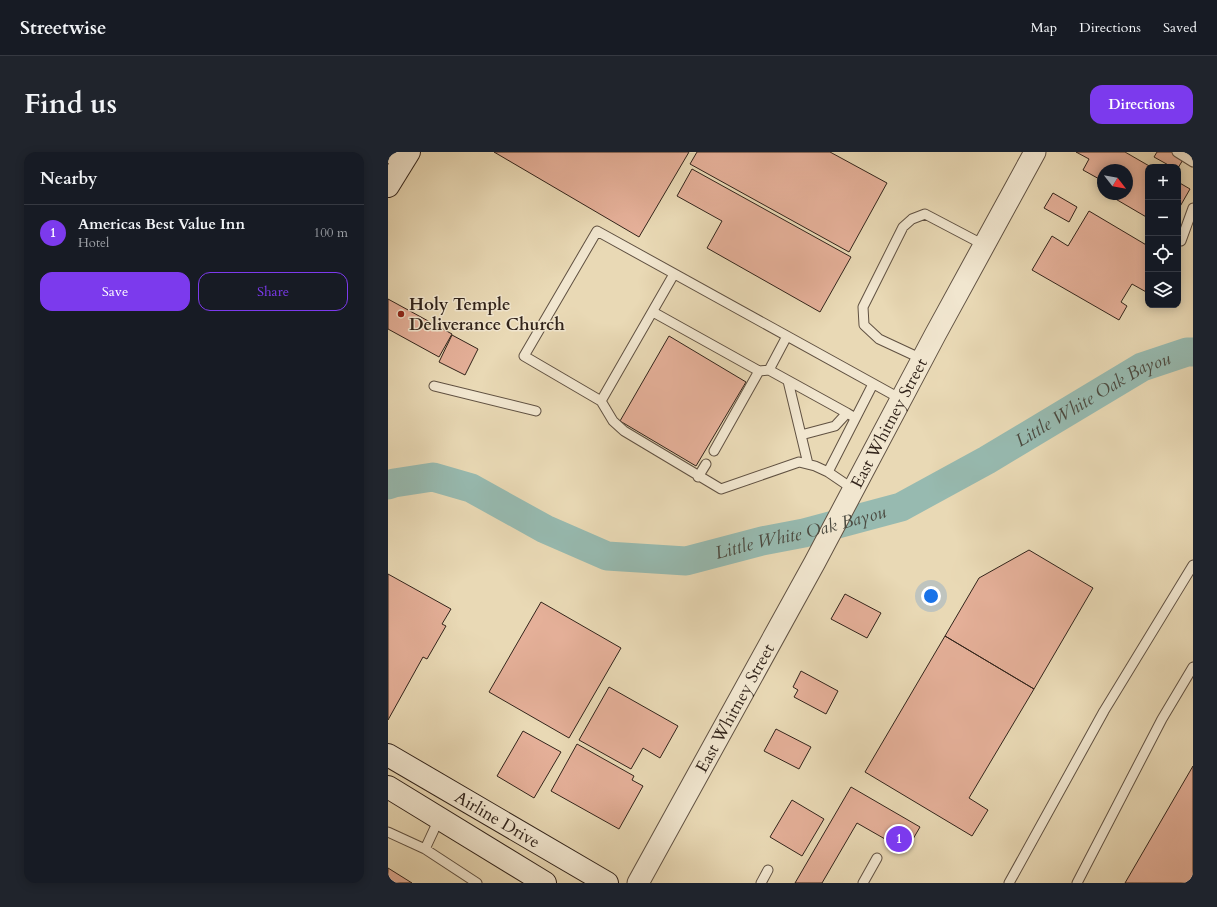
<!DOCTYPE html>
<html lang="en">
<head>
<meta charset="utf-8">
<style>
	body { margin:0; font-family:Cardo,serif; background:#20242c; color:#f1f3f6 }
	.controls { position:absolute; right:12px; top:12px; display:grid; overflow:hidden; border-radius:8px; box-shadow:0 2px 10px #0003 }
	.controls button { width:36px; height:36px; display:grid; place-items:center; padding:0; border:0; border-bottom:1px solid #363941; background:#171b24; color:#f1f3f6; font:20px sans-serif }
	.compass { position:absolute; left:709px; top:12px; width:36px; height:36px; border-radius:50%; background:#171b24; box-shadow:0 2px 10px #0003; rotate:121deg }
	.you { position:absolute; left:543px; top:444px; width:14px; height:14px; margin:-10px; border:3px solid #fff; border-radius:50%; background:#1a73e8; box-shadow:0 0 0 6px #1a73e833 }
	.badge { display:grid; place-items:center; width:26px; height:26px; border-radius:50%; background:#7c3aed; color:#fff; font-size:13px; font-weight:700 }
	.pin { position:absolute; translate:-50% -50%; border:2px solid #fff; box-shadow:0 1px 4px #0006 }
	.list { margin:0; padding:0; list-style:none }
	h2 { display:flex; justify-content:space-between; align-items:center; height:52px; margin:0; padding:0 16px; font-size:17px }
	h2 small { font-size:13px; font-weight:400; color:#9ea1a6 }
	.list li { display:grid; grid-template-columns:26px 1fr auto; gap:12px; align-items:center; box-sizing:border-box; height:56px; padding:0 16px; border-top:1px solid #363941 }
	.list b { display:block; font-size:15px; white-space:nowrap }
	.list p { margin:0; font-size:13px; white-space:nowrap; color:#9ea1a6 }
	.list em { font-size:13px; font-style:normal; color:#9ea1a6 }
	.actions { display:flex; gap:8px; padding:12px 16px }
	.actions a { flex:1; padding:9px 0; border:1px solid #7c3aed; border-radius:12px; text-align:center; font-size:14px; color:#7c3aed }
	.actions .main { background:#7c3aed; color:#fff }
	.icon { flex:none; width:22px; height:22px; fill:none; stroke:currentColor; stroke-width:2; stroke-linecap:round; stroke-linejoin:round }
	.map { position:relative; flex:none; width:805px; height:731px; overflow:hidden; border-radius:12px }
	header { display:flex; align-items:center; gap:24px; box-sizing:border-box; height:56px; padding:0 20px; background:#171b24; border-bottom:1px solid #363941 }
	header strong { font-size:19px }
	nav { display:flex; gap:22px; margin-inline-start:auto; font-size:14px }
	.intro { display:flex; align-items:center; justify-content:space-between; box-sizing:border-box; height:96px; padding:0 24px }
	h1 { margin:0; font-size:28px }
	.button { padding:10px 18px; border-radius:12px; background:#7c3aed; color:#fff; font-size:14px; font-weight:700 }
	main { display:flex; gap:24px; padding:0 24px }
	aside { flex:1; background:#171b24; border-radius:12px; box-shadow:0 2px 10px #0003 }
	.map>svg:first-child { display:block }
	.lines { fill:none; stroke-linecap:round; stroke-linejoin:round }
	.river { stroke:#97bab0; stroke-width:29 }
	.building { fill:#e5b099; stroke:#32241b }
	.service-casing { stroke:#605142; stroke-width:11 }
	.minor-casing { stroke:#605142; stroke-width:19 }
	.tertiary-casing { stroke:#605142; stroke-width:23 }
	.secondary-casing { stroke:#32241b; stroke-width:24 }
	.service { stroke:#f1e6cf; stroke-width:9 }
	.minor { stroke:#f1e6cf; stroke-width:17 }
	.tertiary { stroke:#f1e6cf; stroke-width:21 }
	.secondary { stroke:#f1e6cf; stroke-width:22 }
	.poi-dot { fill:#8f2418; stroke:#f1e6cf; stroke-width:1.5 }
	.labels { text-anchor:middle; stroke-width:3; stroke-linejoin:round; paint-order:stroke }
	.poi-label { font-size:17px; font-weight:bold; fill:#32241b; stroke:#f1e6cf; text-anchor:start }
	.street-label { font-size:17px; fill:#32241b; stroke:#f1e6cf }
	.water-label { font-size:18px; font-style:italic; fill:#4b4a40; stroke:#f1e6cf }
</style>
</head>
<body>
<header>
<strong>Streetwise</strong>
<nav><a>Map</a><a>Directions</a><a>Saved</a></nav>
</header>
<div class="intro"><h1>Find us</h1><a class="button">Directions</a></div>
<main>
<aside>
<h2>Nearby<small></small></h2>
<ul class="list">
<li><span class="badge">1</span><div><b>Americas Best Value Inn</b><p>Hotel</p></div><em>100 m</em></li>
</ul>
<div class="actions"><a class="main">Save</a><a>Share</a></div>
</aside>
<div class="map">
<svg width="805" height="731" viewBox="0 0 805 731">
	<rect width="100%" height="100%" fill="#e9d9b5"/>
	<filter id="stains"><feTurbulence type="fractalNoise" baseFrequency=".005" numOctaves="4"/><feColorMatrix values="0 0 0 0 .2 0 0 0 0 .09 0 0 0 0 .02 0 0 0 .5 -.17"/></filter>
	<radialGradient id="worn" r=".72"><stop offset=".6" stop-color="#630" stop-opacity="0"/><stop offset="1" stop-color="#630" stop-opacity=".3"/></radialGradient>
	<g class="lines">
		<path class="river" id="s1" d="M0,333L6,331L45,325L83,336L157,377L219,404L298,409L374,389L416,381L513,355L599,308L754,215L799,200H805"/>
	</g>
	<path class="building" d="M106,0H301L251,85Z
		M309,0H442L499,31L461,100L302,12Z
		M688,0H737L763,15H760V66L719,42H739V18H715V34L711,32L713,28L695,18L701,7Z
		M769,0H785L796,6L790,16L784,15L766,5Z
		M304,17L463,105L432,160L319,96L334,69L289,44Z
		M790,30L802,37L790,58Z
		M665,41L689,55L681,70L656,56Z
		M701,59L760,94V141L744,132L733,150L739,154L731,168L644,118L664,84L680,94Z
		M0,147L64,182L51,205L0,177Z
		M64,183L90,197L77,223L51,210Z
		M281,184L358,230L308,314L232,269Z
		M641,398L705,436L646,537L557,484L591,426Z
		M0,422L63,457L54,472L58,474L39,507L35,505L0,568Z
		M457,442L493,461L479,486L443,467Z
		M153,450L233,496L181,586L101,540Z
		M557,484L646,537L581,646L600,658L584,684L477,620Z
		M413,519L450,539L438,562L406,545L410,538L405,535Z
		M221,535L290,574L272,606L255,596L243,617L191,588Z
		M388,577L423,595L411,617L376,599Z
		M135,579L173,600L146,646L109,624Z
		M189,592L246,624L244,628L255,634L231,677L163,639Z
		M805,614V731H737Z
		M463,635L532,675L518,699L469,671L434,731H407Z
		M404,648L436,667L414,704L382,685Z
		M0,716L24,731H0Z"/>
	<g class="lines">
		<defs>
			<path id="service" d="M789,0L805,10
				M793,89L805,56
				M265,160L371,219L381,218L459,261
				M534,207L491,187L476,173L475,155L515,75L524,67L537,62L596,93
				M381,218L399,184
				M400,229L420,312
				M46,234L148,259
				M213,249L286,122
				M413,283L447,274L459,261L464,264
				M326,299L371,219
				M440,320L485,232
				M310,325L318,312
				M465,337L440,320L427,314L411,310L333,337L236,279L225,269L213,249L136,204L209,79L513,247
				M51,667L37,697L89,731
				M0,680L37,697
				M373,731L380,718
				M475,731L489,706
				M621,731L716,559L805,413
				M689,731L774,567L805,515"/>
			<path id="minor" d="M0,1L15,10"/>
			<g id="tertiary">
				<path id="s2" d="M250,731L427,410L547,183L647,0"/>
			</g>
			<g id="secondary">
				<path d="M0,34L21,0"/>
				<path id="s3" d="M0,603L219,731"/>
				<path d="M0,635L157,731"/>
			</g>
		</defs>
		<use href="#service" class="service-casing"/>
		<use href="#minor" class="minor-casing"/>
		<use href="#tertiary" class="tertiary-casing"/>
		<use href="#secondary" class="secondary-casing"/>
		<use href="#service" class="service"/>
		<use href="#minor" class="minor"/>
		<use href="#tertiary" class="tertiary"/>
		<use href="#secondary" class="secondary"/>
	</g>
	<circle class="poi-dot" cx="13" cy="162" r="4"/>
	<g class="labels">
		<g class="poi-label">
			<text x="21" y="158">Holy Temple<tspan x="21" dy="20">Deliverance Church</tspan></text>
		</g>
		<g class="street-label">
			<text dy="6" stroke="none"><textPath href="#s2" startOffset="524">East Whitney Street</textPath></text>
			<text dy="6" stroke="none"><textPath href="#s2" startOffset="200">East Whitney Street</textPath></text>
			<text dy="6" stroke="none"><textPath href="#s3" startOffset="127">Airline Drive</textPath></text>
		</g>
		<g class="water-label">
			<text dy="6" stroke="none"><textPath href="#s1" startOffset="759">Little White Oak Bayou</textPath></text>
			<text dy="6" stroke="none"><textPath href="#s1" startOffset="435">Little White Oak Bayou</textPath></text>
		</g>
	</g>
	<rect width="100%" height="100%" filter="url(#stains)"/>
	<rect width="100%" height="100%" fill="url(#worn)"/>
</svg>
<div class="controls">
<button>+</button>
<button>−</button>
<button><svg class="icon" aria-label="locate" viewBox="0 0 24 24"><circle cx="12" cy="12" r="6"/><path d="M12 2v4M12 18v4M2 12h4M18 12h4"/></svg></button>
<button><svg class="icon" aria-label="layers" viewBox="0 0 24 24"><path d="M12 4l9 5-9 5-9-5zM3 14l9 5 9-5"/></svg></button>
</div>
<svg class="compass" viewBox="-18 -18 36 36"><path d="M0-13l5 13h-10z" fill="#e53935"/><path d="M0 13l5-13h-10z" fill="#9ea1a6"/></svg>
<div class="you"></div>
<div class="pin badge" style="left:511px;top:687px">1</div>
</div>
</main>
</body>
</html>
